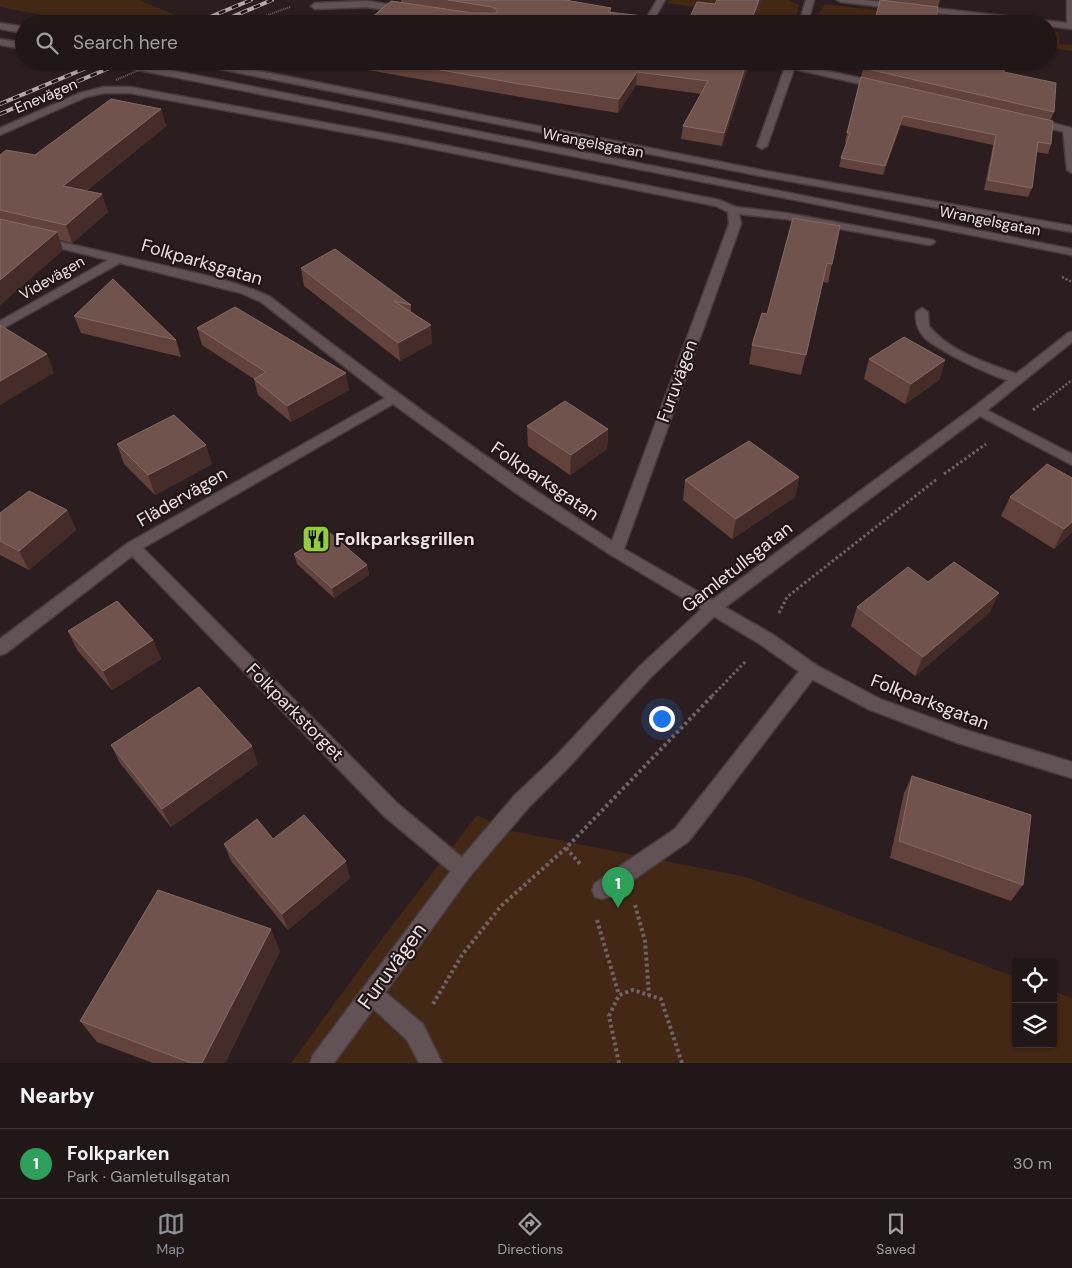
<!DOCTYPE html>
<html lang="en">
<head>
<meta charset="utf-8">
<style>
	body { margin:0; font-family:"DM Sans",sans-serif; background:#291f21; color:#f1f3f6 }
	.controls { position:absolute; right:15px; bottom:15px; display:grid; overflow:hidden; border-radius:5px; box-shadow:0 1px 4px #0004 }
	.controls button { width:45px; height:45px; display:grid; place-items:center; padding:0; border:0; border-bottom:1px solid #3e3537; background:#211618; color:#f1f3f6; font:25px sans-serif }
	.you { position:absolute; left:661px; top:718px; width:18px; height:18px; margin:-12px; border:4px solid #fff; border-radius:50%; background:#1a73e8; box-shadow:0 0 0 8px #1a73e833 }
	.badge { display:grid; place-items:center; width:32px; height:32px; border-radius:50%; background:#8c9099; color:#fff; font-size:16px; font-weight:700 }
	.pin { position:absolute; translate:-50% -41px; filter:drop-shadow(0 1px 2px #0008) }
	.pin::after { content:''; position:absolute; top:26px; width:18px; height:15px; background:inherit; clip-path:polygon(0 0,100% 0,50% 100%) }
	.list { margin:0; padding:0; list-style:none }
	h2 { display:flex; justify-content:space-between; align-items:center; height:65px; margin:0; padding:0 20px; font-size:21px }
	h2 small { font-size:16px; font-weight:400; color:#a29fa2 }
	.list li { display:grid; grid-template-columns:32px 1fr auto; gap:15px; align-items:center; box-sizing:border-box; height:70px; padding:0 20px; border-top:1px solid #3e3537 }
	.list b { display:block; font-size:19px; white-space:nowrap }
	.list p { margin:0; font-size:16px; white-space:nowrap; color:#a29fa2 }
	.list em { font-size:16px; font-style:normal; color:#a29fa2 }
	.icon { flex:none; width:28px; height:28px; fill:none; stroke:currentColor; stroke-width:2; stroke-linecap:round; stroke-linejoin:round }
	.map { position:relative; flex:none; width:1072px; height:1063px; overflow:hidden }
	.search { position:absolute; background:#211618; box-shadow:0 1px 4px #0004; left:15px; right:15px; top:15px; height:55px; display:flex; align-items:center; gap:12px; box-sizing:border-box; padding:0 18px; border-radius:28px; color:#a29fa2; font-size:19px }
	.sheet { height:135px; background:#211618 }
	nav { display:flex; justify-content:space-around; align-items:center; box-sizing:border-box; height:70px; border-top:1px solid #3e3537; background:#211618; font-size:14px; color:#a29fa2 }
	nav a { display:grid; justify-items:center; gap:2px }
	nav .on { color:#8c9099 }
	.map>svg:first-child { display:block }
	.green { fill:#432815 }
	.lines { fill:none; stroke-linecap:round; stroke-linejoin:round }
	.lane-casing { stroke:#483c3e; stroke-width:3 }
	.street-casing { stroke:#483c3e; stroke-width:3 }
	.secondary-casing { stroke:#483c3e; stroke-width:3 }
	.path-far3 { stroke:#706365; stroke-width:2; stroke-dasharray:1 1; stroke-linecap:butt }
	.path-far2 { stroke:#706365; stroke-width:2.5; stroke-dasharray:2 2; stroke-linecap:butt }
	.path-far1 { stroke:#706365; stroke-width:3; stroke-dasharray:2.5 2.5; stroke-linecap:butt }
	.path { stroke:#706365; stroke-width:4; stroke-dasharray:3 3; stroke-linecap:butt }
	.lane { fill:#635255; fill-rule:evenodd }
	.street { fill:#635255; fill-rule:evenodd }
	.secondary { fill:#635255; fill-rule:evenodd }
	.rail-casing { stroke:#b4a9ab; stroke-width:4 }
	.rail { stroke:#221517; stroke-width:2.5; stroke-dasharray:7; stroke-linecap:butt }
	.path-bridge { stroke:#706365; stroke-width:2; stroke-dasharray:1 1; stroke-linecap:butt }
	.wall { fill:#62423c }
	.shaded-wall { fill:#462c29 }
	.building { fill:#71534e; stroke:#846a65 }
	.labels { text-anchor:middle; stroke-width:4.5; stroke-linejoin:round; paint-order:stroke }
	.far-street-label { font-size:15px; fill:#ece2e3; stroke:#221517 }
	.street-label { font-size:18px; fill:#ece2e3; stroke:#221517 }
	.poi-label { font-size:18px; font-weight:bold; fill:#ece2e3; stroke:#221517; text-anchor:start }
	.near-street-label { font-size:21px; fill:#ece2e3; stroke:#221517 }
</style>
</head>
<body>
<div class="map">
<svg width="1072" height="1063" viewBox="0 0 1072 1063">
	<rect width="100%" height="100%" fill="#2c1e20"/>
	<path class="green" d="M0,0H139L180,17L165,24H92L0,7Z
		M669,0H788L799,5L795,21L667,3Z
		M825,4L990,24H863L816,18Z
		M1048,31L1059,32V44L1072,45V51L1048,48Z
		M477,815L512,831L746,877L1016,977V1044H1053V991L1072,998V1063H291L381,940Z"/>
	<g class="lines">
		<defs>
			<path id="lane" d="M1068,127L1072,129V173L1067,170L1063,130Z
				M922,308L928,312L929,326C950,353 991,364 1022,376L1024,379L1022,382C1007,386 935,349 924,337C917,329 915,322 916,312Z
				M810,663L816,665L818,670L816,675L689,841L609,897L602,899L595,897L592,890L595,883L675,829L804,665Z
				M372,984L379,987L423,1024L442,1063H419L407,1040L365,1001L362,994L365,987Z"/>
			<path id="street" d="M657,0H665L651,24H643Z
				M806,0H814L807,24H799Z
				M837,0H863L1067,23V0H1072V29L1048,26V24H1029L841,2Z
				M367,1L404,7L408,10L404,13L367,7L315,9L311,6L315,3Z
				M757,61H796V64L878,82L883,85L878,88L794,69L767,146L762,149L757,146L785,67L761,64Z
				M104,87H130L398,136L719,200L736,207L786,213L933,240L935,242L933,244L929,245L786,219L739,214L741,224L624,549L772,634L816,665L880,699L959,728L1072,762V778L958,743L868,709L804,675L760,644L611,555L516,493L393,404L143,548L398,804L470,864L473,870L470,876L463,879L456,876L384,816L132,556L6,653L0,655V639L128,543L385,398L261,302L241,293L120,263L0,330V321L108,260L39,243L37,241L39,239L43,238C86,248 127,257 170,267C204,275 237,282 269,296C381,382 494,465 612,541L729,224L728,212L716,206L398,142L130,93H104L86,97L0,135V128L80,93Z
				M1032,118L1072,128V134L1029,123V119Z
				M979,406L1072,454V465L974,413L972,410L974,407Z"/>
			<path id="secondary" d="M0,23L24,27V33L0,29Z
				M0,39L24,43V49L0,45Z
				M104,61H123L1072,249V255L108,64Z
				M190,61H209L761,170L1072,226V232L761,176L194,64Z
				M1072,332V342L984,413L720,611L651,677L567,769L529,807L470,876L334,1063H310L313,1055L456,864L515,795L555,757L639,667L708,603L974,407L1068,333Z"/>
		</defs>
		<use href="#lane" class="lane-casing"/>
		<use href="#street" class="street-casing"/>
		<use href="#secondary" class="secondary-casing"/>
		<path class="path-far3" d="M290,7L268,15L292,24
			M42,18L71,24
			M248,24L268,15
			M40,63L79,69"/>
		<path class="path-far2" d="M1062,277L1072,282
			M1037,407L1072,380"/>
		<path class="path-far1" d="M1033,410L1038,406
			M944,474L986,444
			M779,613L787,597L937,479
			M712,696L746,661"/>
		<path class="path" d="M566,848L582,866
			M635,905L645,941L649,995
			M597,920L619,995
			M433,1004L462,955L501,906L566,848L713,695
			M619,1063L609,1016L619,995L633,990L661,999L682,1063"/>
		<use href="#lane" class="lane"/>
		<use href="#street" class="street"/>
		<use href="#secondary" class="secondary"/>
		<defs>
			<path id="rail" d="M193,24L251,0
				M215,24L272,0
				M0,104L103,61
				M0,114L126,61"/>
		</defs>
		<use href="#rail" class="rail-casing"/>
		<use href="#rail" class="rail"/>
		<path class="path-bridge" d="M116,80L160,61"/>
	</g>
	<path class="wall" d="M401,0H565L611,8V13L688,21L697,2L715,4L717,0H762L755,17L761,20L760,24H364L391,1L401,2Z
		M880,0H940L938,7Z
		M334,61H750L722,146L681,139L683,126L701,94L636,85L618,113L520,97L334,64Z
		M865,61L1004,72L1054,112L1050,121L1051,144L1048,154L1036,152L1032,188L1028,197L984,190L993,145L901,125L883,175L839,167L841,158L847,142H845L847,133Z
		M161,109L166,126L86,191L108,212L72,243L60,240L63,250L0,305V155H35Z
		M840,226L828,283L823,282L801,375L749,364L752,345L767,314Z
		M301,268L411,305V313L432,343L400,361L304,286Z
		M74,316L176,340L181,357L81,333Z
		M197,328L349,390L291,422L258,395L254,379L202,345Z
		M869,359L945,360L939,380L905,404L864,379Z
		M527,426L608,429L607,449L570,475L528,446Z
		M117,444L212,464L155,495L124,464Z
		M799,477L795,497L732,539L683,500L685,480Z
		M1010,497L1072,532L1054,549L1001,516Z
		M67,510L76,530L29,570L0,555V513Z
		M294,554L367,565L369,575L334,598L297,564Z
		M857,607L990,612L915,676L851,626Z
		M68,631L153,640L161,659L112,690L77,650Z
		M111,745L258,764L171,827L120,763Z
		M912,776L1023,885L1011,901L890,858L904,793Z
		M273,839L350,878L288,930L231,861L224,844Z
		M280,951L225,1063H153L97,1042L80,1021Z"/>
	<path class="shaded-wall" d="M759,0H762L753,24V16Z
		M747,61H750L722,146L724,133Z
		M637,72L636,85L618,113L619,99Z
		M161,109L166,126L69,204L63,186Z
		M903,116L901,125L883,175L885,166Z
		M102,194L108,212L72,243L66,225Z
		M57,232L63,250L0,305V280Z
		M431,325L432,343L400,361L398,343Z
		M47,354L54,373L0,405V381Z
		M945,360L939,380L905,404L911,384Z
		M346,373L349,390L291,422L287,406Z
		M608,429L607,449L570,475L571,455Z
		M206,445L212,464L155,495L148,475Z
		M799,477L795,497L732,539L736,519Z
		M67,510L76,530L29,570L19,551Z
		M1072,522V532L1054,549L1064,529Z
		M367,565L369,575L334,598L332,588Z
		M999,593L990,612L915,676L923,657Z
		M153,640L161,659L112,690L103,671Z
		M252,746L258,764L171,827L162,809Z
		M346,861L350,878L288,930L282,914Z
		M271,929L280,951L225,1063H202Z"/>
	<path class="building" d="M448,0H565L611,8L608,12L688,21L697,2L715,4L717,0H759L753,16L761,20L760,24H364L391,1L473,13H497V10L492,7Z
		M880,0L938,7L935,24H874Z
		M390,61H747L724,133L683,126L708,81L637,72L619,99L520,84Z
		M865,61H1005L1004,72L1056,83L1054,112L863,68Z
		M861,77L1053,121L1051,144L1038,142L1032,188L988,180L996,135L903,116L885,166L841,158L850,133H847Z
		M111,99L161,109L63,186L102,194L66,225L0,210V155L6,150L35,155Z
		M793,218L840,226L832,264L827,263L806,355L752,345L762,313L767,314Z
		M0,219L57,232L0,280Z
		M335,249L411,305L394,301L431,325L398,343L301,268Z
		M113,279L176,340L74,316Z
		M235,307L346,373L287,406L254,379L266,372L197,328Z
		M0,325L47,354L0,381Z
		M904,337L945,360L911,384L869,359Z
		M565,401L608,429L571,455L527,426Z
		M174,415L206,445L148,475L117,444Z
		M749,441L799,477L736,519L685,480Z
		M1047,464L1072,478V522L1064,529L1010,497Z
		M29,491L67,510L19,551L0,541V513Z
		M329,532L367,565L332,588L294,554Z
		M954,562L999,593L923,657L857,607L908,567L928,582Z
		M117,601L153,640L103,671L68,631Z
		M199,687L252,746L162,809L111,745Z
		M912,776L1031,815L1023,885L899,841Z
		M304,815L346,861L282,914L224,844L257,819L273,839Z
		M158,890L271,929L202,1063H191L80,1021Z"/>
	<defs>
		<symbol id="restaurant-square" viewBox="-11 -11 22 22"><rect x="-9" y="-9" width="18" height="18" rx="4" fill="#93cc3d" stroke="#221517"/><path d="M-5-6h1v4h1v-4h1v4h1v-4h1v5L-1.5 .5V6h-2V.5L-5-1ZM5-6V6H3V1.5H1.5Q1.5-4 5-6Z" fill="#111"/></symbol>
	</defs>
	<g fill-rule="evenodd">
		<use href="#restaurant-square" x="300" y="523" width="32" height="32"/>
	</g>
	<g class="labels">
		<g class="far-street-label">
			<text transform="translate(46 96) rotate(-23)" y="5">Enevägen</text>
			<text transform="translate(593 143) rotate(11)" y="5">Wrangelsgatan</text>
			<text transform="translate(990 221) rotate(11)" y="5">Wrangelsgatan</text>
			<text transform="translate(52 278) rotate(-30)" y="5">Videvägen</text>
		</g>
		<g class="street-label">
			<text transform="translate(202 262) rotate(16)" y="6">Folkparksgatan</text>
			<text transform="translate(677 381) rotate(-70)" y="6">Furuvägen</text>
			<text transform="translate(545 481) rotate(34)" y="6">Folkparksgatan</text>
			<text transform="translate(182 497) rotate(-30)" y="6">Flädervägen</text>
			<text transform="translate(737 567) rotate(-38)" y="6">Gamletullsgatan</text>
			<text transform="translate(930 702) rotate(21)" y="6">Folkparksgatan</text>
			<text transform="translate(295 712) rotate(45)" y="6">Folkparkstorget</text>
		</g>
		<g class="poi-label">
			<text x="335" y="545">Folkparksgrillen</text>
		</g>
		<g class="near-street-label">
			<text transform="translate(392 966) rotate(-54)" y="7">Furuvägen</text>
		</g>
	</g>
</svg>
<div class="controls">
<button><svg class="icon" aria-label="locate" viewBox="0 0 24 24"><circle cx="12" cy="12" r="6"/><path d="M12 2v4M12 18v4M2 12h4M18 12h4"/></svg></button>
<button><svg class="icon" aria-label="layers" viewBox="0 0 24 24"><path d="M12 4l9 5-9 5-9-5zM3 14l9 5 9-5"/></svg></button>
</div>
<div class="you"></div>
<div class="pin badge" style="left:618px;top:908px;background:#2e9e5b">1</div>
<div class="search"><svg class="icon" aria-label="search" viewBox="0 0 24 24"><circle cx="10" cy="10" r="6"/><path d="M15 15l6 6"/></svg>Search here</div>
</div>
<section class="sheet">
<h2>Nearby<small></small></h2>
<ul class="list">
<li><span class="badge" style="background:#2e9e5b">1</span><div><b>Folkparken</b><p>Park · Gamletullsgatan</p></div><em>30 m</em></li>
</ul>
</section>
<nav>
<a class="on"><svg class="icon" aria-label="map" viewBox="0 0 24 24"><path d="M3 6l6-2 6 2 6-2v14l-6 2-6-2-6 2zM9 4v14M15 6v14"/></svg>Map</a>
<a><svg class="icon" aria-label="directions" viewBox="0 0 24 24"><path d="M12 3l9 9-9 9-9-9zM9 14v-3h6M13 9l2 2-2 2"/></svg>Directions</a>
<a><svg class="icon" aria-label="saved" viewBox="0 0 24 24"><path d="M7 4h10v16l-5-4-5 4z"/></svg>Saved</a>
</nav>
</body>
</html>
